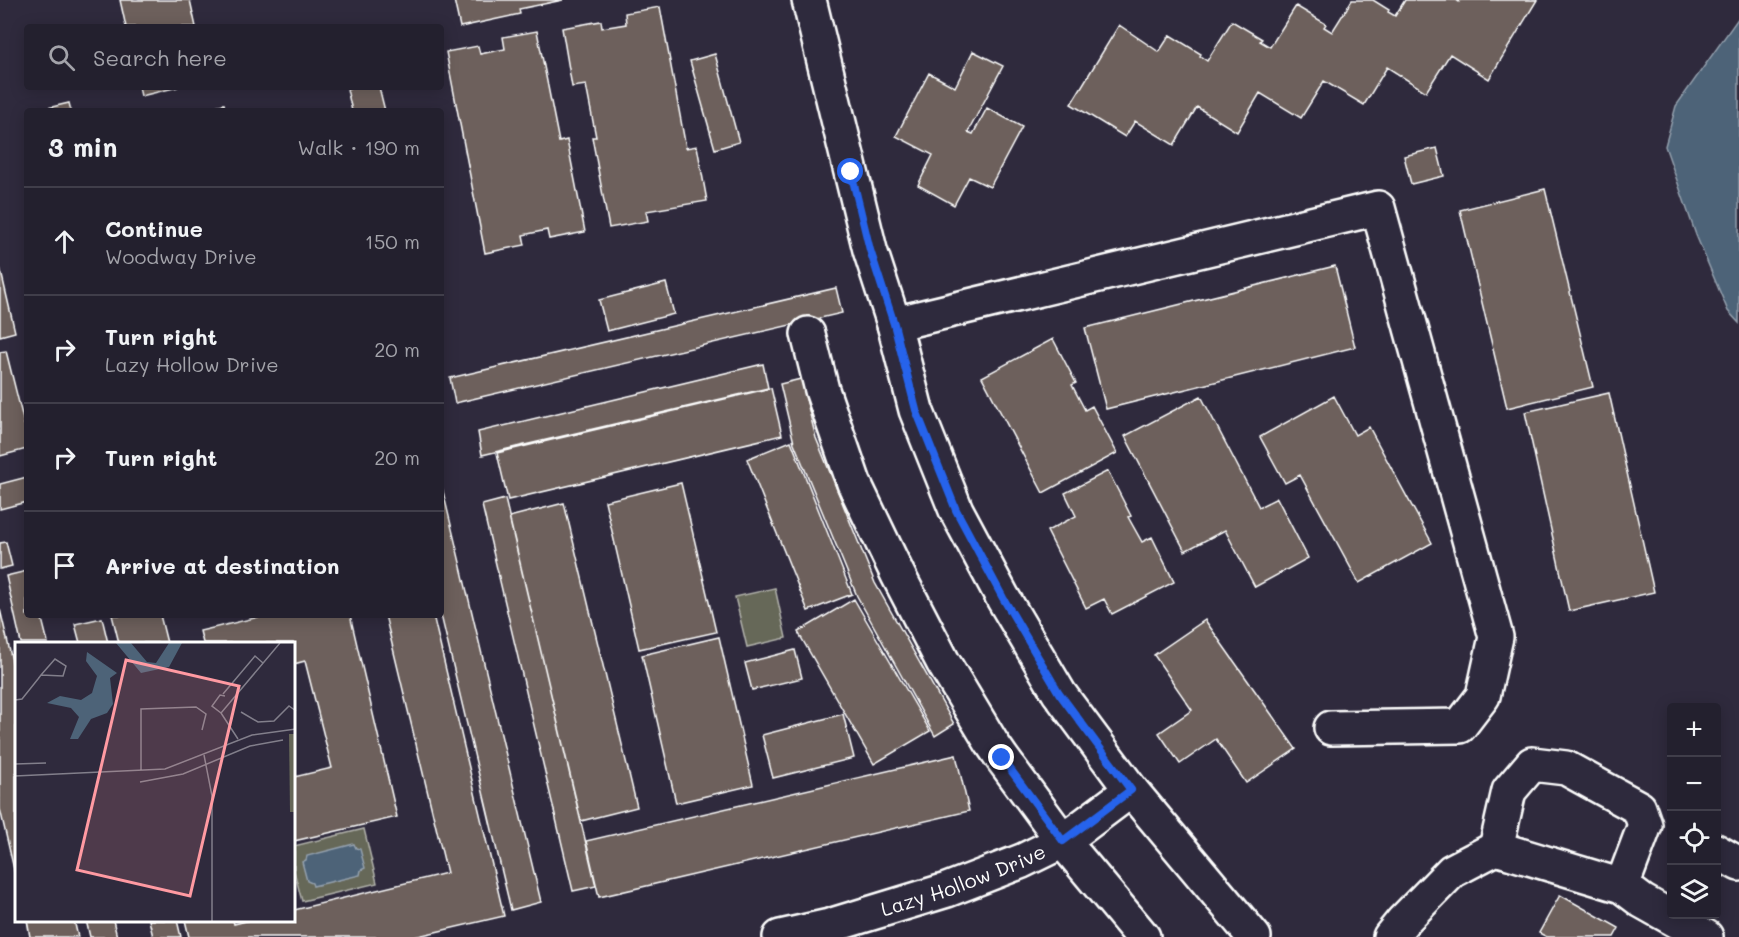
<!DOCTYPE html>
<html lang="en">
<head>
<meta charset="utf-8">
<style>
	body { margin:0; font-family:Mali,sans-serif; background:#2b2836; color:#f1f3f6 }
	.controls { position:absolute; right:18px; bottom:18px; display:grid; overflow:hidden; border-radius:6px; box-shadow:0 3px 15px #0003 }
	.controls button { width:54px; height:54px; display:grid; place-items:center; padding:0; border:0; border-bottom:2px solid #403e4a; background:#23202e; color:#f1f3f6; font:30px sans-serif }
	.stop { position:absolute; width:18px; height:18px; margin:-14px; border:4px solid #2563eb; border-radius:50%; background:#fff }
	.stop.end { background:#2563eb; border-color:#fff; box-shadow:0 2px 6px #0008 }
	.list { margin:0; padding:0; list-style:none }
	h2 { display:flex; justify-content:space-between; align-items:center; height:78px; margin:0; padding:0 24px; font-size:26px }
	h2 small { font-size:20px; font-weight:400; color:#a3a3aa }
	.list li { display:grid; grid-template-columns:39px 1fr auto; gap:18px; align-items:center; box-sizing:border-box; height:108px; padding:0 24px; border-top:2px solid #403e4a }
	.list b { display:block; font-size:22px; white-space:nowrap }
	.list p { margin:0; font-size:20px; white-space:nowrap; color:#a3a3aa }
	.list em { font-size:20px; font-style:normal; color:#a3a3aa }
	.icon { flex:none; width:33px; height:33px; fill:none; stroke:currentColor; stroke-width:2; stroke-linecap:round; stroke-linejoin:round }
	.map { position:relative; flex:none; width:1739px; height:937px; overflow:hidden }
	.search { position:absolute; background:#23202e; box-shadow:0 3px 15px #0003; left:24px; top:24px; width:420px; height:66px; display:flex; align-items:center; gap:15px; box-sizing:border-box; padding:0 21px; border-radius:6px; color:#a3a3aa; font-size:22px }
	.panel { position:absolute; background:#23202e; box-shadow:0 3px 15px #0003; left:24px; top:108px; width:420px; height:510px; border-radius:6px }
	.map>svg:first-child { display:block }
	.green { fill:#666758; stroke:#b2b3ac; stroke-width:1.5 }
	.water { fill:#4d6378; stroke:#94a1ae; stroke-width:1.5 }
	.building { fill:#6d615c; stroke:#fff; stroke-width:1.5 }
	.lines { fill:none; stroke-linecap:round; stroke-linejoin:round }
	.minor-casing { stroke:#fff; stroke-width:38 }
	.minor { stroke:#2f2a3d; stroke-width:33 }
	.route { stroke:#2563eb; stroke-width:8 }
	.labels { text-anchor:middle; stroke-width:5; stroke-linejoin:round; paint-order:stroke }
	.street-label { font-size:20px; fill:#fff; stroke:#2f2a3d }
	.inset-road { fill:none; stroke:#827f8b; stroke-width:1.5 }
	.view { fill:#ff9aa2; fill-opacity:0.15; stroke:#ff9aa2; stroke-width:3 }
	.inset-edge { fill:none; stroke:#fff; stroke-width:3 }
</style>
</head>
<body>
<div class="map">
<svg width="1739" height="937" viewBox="0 0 1739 937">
	<rect width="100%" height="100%" fill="#2f2a3d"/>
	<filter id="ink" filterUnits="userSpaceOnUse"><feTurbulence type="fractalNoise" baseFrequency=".0167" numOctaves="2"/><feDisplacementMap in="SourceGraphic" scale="12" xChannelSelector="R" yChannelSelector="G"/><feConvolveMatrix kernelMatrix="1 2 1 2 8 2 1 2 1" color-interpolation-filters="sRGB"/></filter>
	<g filter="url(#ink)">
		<path class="green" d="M775,588L786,638L747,647L735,597Z
			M364,829L377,883L302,901L294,871V846Z"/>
		<path class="water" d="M1739,17V323L1728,311L1696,235L1665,146L1676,106Z
			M354,844L356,848L360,849L365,868L361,870L360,875L313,886L312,883L307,881L302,862L306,860L307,856Z"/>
		<path class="building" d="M120,0H190L196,27H126Z
			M454,0H563L519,9L520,14L460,27Z
			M1352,0H1373L1389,10L1388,12L1395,16L1405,0H1456L1459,2L1460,0H1537L1489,79L1450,54L1426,92L1387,67L1364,105L1324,81L1301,118L1260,93L1237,132L1197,107L1174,145L1135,121L1125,137L1071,104L1119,25L1159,52L1170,35L1201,54L1200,56L1207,61L1232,21L1262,39L1260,41L1270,47L1296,6L1326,24L1324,27L1332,32Z
			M660,7L686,148L697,146L707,201L646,211L648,221L609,228L592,137H596L586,85L572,87L562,28L601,21L602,28L626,24L625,13Z
			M537,31L559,142L567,140L585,232L549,239L547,230L523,235L525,245L485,253L446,52L478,46L480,54L505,49L503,37Z
			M973,51L1003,66L968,132L973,134L987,108L1022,127L990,187L969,177L954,205L918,185L933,155L896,136L929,73L955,87Z
			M715,54L739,142L715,149L690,61Z
			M139,87H178L141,96Z
			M354,87H379L385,111H352L347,89Z
			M69,103L71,111H35Z
			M224,104L226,111H194Z
			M1437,148L1444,176L1411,184L1404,156Z
			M1545,189L1593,387L1507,408L1460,210Z
			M1335,266L1355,347L1106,409L1085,328Z
			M0,267L15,332L0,336Z
			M666,283L674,314L607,331L599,300Z
			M836,288L842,313L455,403L450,378Z
			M1053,339L1076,383L1072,385L1085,410L1092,406L1117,453L1043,493L982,377Z
			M6,351L27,435V449L0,456V352Z
			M763,364L768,388L482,455L478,432Z
			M801,379L816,438L875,583L954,724L935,736L857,596L794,443L780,384Z
			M771,388L782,435L508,500L497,453Z
			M1609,393L1654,592L1569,611L1525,412Z
			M1201,396L1259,507L1277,498L1308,558L1255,587L1225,530L1185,551L1125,436Z
			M1334,396L1355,435L1369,427L1432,543L1359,583L1300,475L1285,483L1260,437Z
			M791,441L852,594L808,611L747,459Z
			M1108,471L1131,516L1128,517L1142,542L1152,537L1174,582L1112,614L1104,599L1086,608L1047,531L1076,516L1065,493Z
			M27,477V502L0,509V484Z
			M441,483L541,902L511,910L441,615Z
			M681,483L716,632L639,649L605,501Z
			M505,499L596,886L573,891L482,505Z
			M564,503L637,807L581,821L509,517Z
			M6,542L12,566L0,569V543Z
			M27,571V615H41L48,643H21L6,576Z
			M854,599L930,731L874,764L798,632Z
			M0,609L16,678V878L0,809Z
			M112,615H160L167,643H119Z
			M267,615H350L397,817L294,841V777L332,768L305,661L294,664V643H203L200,631Z
			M385,615H433L504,916L414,937H189L185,920H233L234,924L250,920H294V910L447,873Z
			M102,618L108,643H80L75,624Z
			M1205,620L1296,749L1246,783L1216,739L1180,764L1159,733L1192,710L1154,655Z
			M719,637L753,785L676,803L642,655Z
			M795,650L802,678L752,690L745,663Z
			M843,714L854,758L773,778L762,735Z
			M956,755L969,811L599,897L586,841Z
			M1560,895L1619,928L1614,937H1547L1539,933Z
			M27,920H74L78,937H30Z
			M86,920H113L117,937H90Z
			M149,920H177L181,937H153Z"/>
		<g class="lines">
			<defs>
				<g id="minor">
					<path d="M809,0L870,250L894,324L916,410L956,510L1003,598L1059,693L1131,790L1254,937"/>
					<path d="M894,324L1378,208L1496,637L1483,696L1460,726L1331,728"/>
					<path d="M808,334L822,390L854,483L898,575L943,662L991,742L1002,758L1063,841L1143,937"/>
					<path d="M1496,848L1509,791L1532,764L1566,768L1639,808L1645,825L1622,886"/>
					<path d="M1716,851L1739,864"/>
					<path id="s1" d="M780,937L829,926L947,890L1022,861L1063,841L1131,790"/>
					<path d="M1390,937L1403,921L1452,871L1496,848L1622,886L1642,901L1706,937"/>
				</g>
			</defs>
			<use href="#minor" class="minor-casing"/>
			<use href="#minor" class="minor"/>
		</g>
	</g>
	<g class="lines" filter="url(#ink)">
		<path class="route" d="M851,172L870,250L894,324L916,410L956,510L1003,598L1059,693L1131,790L1063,841L1002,758"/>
	</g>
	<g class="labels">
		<g class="street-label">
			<text dy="7" stroke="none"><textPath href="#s1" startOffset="192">Lazy Hollow Drive</textPath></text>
		</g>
	</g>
	<g transform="translate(15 642)">
		<rect width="280" height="280" fill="#2f2a3d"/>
		<path d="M274,92H280V170H275Z" fill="#666758"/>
		<path d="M101,1H116L132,20L141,21L154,1H167L154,25L126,31ZM72,10L102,31L95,36L98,62L92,71L76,77L63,97H55L64,75L56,66L32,61L45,54L66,58L77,51L82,34L71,19Z" fill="#4d6378"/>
		<path class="inset-road" d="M208,52L240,14L248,21M0,58L7,57L23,37L26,33L40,17L51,24L48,34L26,33M226,70L243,80L259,79L274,64L281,69M206,71L197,64L205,53L210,54M223,97L206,71L265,1M189,113L197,154V280M0,122L31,121M126,129V67L181,65L191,72L187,88M0,134L150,127L237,93L281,87M125,140L168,132L235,104L268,98"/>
		<path class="view" d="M111,18L224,44L175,254L62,228Z"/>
		<rect width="280" height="280" class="inset-edge"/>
	</g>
</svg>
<div class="controls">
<button>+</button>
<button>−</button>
<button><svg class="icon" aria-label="locate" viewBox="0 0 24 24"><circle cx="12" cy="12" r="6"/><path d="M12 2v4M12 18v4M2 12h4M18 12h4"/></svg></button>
<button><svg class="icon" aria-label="layers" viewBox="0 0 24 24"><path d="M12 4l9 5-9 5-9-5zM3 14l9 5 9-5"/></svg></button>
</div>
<div class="stop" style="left:851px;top:172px"></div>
<div class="stop end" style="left:1002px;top:758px"></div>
<div class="search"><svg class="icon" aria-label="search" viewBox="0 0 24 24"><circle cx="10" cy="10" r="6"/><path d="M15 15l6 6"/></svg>Search here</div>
<section class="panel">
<h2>3 min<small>Walk · 190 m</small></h2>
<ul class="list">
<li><svg class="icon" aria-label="ahead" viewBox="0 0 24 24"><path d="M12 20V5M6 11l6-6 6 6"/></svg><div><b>Continue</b><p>Woodway Drive</p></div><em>150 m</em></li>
<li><svg class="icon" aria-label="right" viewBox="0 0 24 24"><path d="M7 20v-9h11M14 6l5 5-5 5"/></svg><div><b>Turn right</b><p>Lazy Hollow Drive</p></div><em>20 m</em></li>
<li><svg class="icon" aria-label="right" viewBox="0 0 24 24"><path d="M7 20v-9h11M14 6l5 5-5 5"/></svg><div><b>Turn right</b></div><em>20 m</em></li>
<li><svg class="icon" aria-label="arrive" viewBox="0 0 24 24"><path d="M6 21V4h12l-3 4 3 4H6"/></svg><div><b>Arrive at destination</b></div></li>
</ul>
</section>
</div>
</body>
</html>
